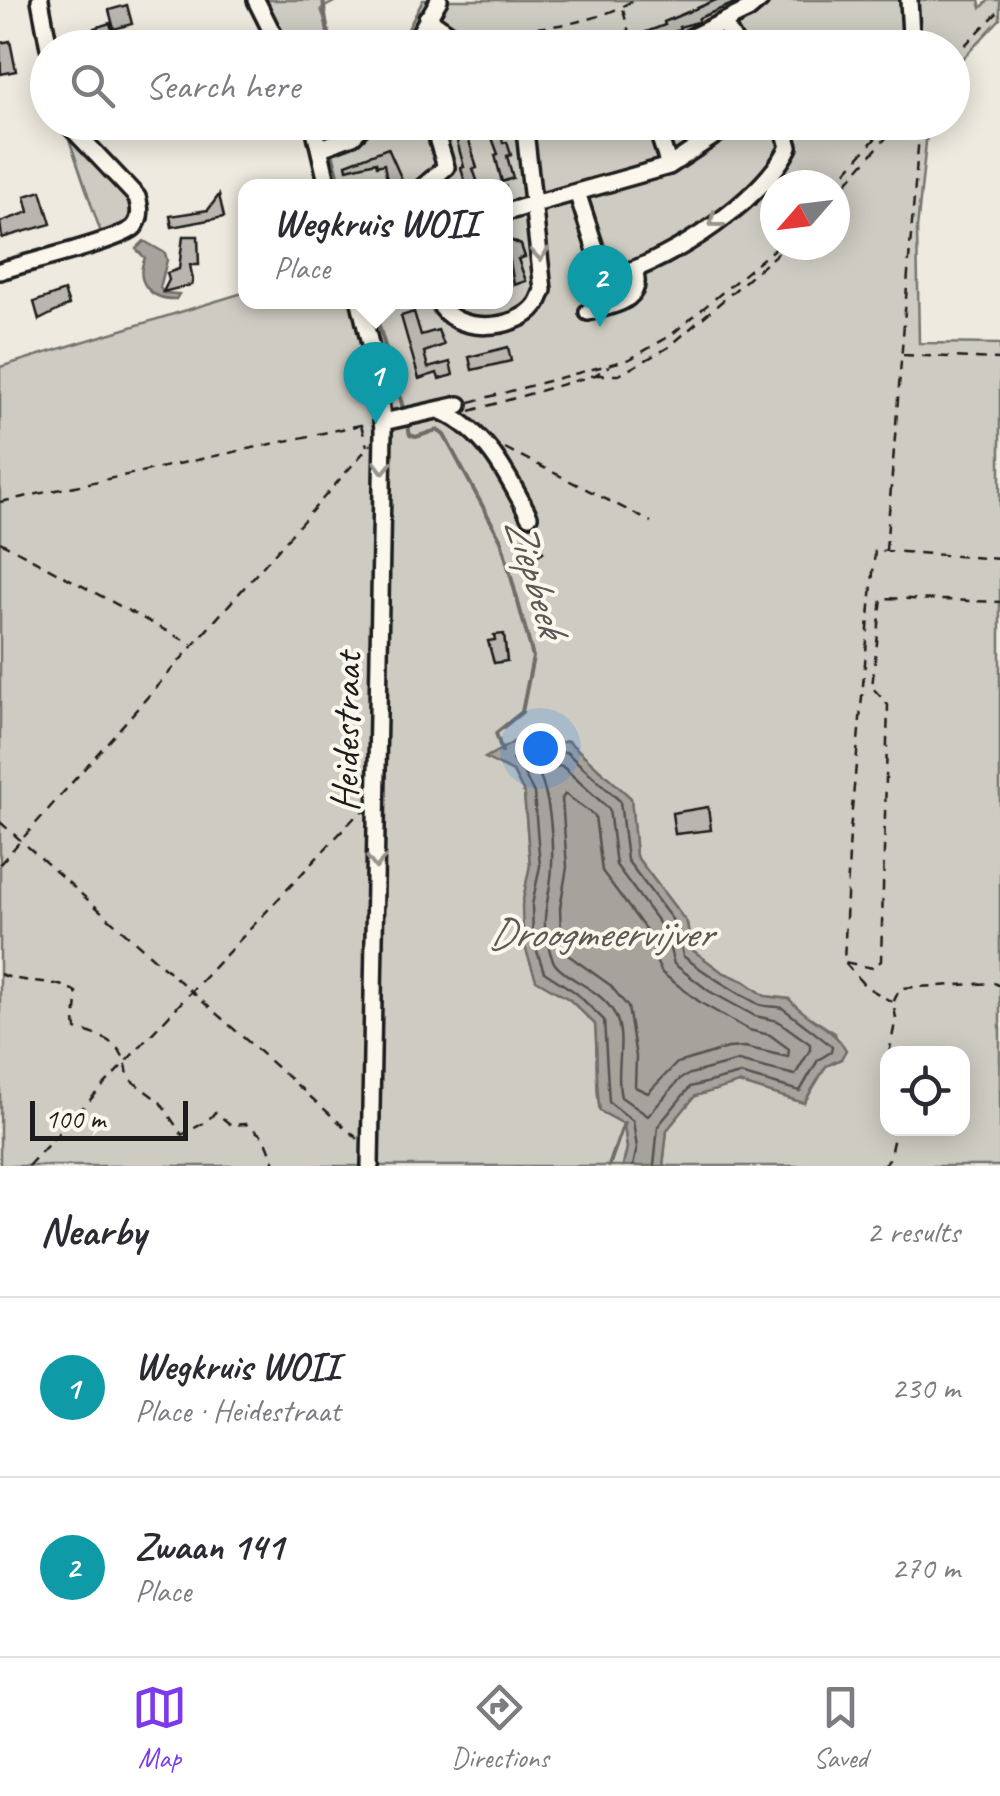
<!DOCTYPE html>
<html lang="en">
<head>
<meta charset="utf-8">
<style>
	body { margin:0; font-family:Caveat,sans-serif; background:#f2f2f3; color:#2b2b33 }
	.controls { position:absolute; right:30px; bottom:30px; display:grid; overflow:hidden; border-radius:20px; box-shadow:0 5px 25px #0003 }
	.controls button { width:90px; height:90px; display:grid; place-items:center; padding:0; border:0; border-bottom:2px solid #e1e1e2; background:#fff; color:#2b2b33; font:50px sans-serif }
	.compass { position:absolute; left:760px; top:170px; width:90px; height:90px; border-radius:50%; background:#fff; box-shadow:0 5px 25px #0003; rotate:242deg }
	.scale { position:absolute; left:30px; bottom:25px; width:158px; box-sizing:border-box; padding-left:10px; border:5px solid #1c1c1c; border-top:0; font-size:28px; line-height:35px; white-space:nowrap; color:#1c1c1c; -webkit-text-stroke:8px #fbf7ec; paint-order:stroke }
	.you { position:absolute; left:540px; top:748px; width:35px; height:35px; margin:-25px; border:8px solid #fff; border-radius:50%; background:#1a73e8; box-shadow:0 0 0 15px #1a73e833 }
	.badge { display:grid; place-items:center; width:65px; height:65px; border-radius:50%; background:#7c3aed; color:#fff; font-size:32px; font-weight:700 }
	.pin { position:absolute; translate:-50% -82px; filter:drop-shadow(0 2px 5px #0008) }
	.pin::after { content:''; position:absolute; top:52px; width:35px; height:30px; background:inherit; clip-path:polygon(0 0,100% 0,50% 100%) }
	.popup { position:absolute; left:238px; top:179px; width:275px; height:130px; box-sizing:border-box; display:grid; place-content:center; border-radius:20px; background:#fff; filter:drop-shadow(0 2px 8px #0005); font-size:32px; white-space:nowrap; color:#7c7c81 }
	.popup b { font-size:38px; color:#2b2b33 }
	.popup::after { content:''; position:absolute; left:50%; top:100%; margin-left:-20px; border:20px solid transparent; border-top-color:#fff }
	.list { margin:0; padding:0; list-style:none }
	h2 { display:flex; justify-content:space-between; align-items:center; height:130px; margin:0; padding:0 40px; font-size:42px }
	h2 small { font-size:32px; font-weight:400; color:#7c7c81 }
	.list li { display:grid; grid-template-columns:65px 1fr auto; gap:30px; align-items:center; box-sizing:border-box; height:180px; padding:0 40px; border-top:2px solid #e1e1e2 }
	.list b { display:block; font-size:38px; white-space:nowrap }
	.list p { margin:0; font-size:32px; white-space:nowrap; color:#7c7c81 }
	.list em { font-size:32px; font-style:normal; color:#7c7c81 }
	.icon { flex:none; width:55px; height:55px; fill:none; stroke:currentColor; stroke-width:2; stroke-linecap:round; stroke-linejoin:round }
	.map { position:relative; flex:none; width:1000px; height:1166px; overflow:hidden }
	.search { position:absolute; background:#fff; box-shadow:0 5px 25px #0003; left:30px; right:30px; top:30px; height:110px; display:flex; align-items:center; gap:25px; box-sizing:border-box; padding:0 35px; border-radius:55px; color:#7c7c81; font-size:38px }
	.sheet { height:490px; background:#fff }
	nav { display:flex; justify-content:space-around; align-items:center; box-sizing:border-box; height:140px; border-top:2px solid #e1e1e2; background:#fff; font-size:28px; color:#7c7c81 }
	nav a { display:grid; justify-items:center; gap:5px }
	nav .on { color:#7c3aed }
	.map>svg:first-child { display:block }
	.green { fill:#ceccc2; stroke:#75746f; stroke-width:2.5; fill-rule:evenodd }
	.water { fill:#a6a39d; stroke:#6f6d69; stroke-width:2.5 }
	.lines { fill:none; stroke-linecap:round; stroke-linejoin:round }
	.shore { stroke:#535250; stroke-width:2.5 }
	.stream { stroke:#6f6d69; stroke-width:4 }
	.building { fill:#b9b6af; stroke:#1c1c1c; stroke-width:2.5 }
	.minor-casing { stroke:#1c1c1c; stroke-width:22 }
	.path { stroke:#1c1c1c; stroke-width:2.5; stroke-dasharray:10 8; stroke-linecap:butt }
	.minor { stroke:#fbf7ec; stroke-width:15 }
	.oneway { stroke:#97948e }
	.labels { text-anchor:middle; stroke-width:8; stroke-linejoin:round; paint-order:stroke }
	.street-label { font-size:40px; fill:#1c1c1c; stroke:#fbf7ec }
	.water-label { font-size:42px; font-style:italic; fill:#5a5956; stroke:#fbf7ec }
</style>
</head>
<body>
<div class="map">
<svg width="1000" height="1166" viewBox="0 0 1000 1166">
	<rect width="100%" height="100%" fill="#eeeadf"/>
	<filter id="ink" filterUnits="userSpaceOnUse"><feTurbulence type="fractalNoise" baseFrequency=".01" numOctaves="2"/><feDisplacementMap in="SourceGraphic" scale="20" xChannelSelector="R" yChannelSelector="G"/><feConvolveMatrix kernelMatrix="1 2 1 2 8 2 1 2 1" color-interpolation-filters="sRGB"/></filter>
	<g filter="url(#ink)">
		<path class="green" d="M265,0H338L321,9L335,47H290Z
			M423,0H979L981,8L989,0H1000V19L953,69L952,48H398Z
			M318,123H928L917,229L919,343L1000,344V1166H663L667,1130L695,1096L739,1083L804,1103L826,1066L841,1059L835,1033L800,1011L789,999L765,996L744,981L722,972L691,949L687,923L636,856L631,798L568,741L539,747L513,742V772L524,793L530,865L522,905L537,980L569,999L595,1024C598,1054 595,1082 600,1111L624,1124L627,1148L623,1166H0V367L246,292V302H355L388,411L378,342L367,302H506V186H336ZM775,185H835V245H775ZM888,1054H962V1128H888Z
			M66,130L131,198L135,215L128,227L102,236Z"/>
		<path class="water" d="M144,241L165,253L167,260L160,288L164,293L179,294L176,299C151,300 134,282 145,258L136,249Z
			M568,741L631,798L636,856L687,923L691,949L722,972L744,981L765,996L789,999C807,1020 832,1026 846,1050L841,1059L826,1066L804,1103L739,1083L695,1096L667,1130L663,1166H623L627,1148L624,1124L600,1111C595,1082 598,1054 595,1024L569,999L536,980L523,941L522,905L530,865L524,793L513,772L485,758L514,742L539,747Z"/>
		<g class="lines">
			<path class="shore" d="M562,766L609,809L616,865L665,931L674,964L709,991L755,1016L778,1021L810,1044V1050L795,1075L738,1061L690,1074L680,1079L648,1116L621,1097C614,1071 628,1037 614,1013C600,988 565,979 555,964C551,959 549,947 547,941C540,915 552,891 552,865C553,836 550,799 539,773L543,769Z
				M565,794L595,816L602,871L651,937L655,959L662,973L701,1003L749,1030L770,1035L789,1049L788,1057L745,1047L728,1048L677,1063L648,1093L635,1087L636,1057L628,1007L610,985L568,955L561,935L560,908L567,867L562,799Z
				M633,1166L637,1148L633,1121L609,1102L604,1020L575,992L544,972L533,939L532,905L540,866L534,793L521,768L512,760L516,753L539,757L566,752L620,801L627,860L677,926L683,956C706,974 732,990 758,1004C766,1008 774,1005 782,1008C785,1010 830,1044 832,1047L831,1052L818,1060L800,1091L740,1074L690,1087L658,1126L654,1166"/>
			<path class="stream" d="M323,0L330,48
				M333,156L341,186
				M372,302L404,411
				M407,423L410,435L416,437L437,430L444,435L501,540L533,657L522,712L496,733L502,752
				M609,1166L624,1123"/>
		</g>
		<path class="building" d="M716,0H742L699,18L698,22L679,27L680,30L655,37V41L634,48H604L665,25L664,22Z
			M127,5L132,24L114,29L109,10Z
			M110,23L117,48H99L94,28Z
			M10,41L16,71L1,74L0,43Z
			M486,122H498L503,143L507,142L511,155L507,156L513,178L502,182L495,155L498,154Z
			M466,130L477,168L473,169L479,186H466L461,168L464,167L455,134Z
			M388,148L403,182L388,186L384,164L377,166L376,162L347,169L346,164Z
			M41,191L51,224L2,238L0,222L29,212L25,196Z
			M219,195L224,217L172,227L170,216L208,210Z
			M183,236H198L199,265H190L193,280L191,285L163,292L169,280L167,273L179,269Z
			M506,238L521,245L525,257L518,259L526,281L514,285Z
			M64,291L69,305L39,320L34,302Z
			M414,312L421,335L438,330L444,345L424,352L428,368L450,362L453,375L439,379L437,373L419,379L401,316Z
			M508,347L511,361L472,370L469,357Z
			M529,535L543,552L523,564L517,556L522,548L518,542Z
			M504,634L507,661L494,663L488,641L495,640L494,635Z
			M708,807L711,830L675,834L672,813Z"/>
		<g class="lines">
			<defs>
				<path id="minor" d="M40,0L49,48
					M256,0L280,48
					M427,18L470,48
					M723,22L738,48
					M411,48L439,0
					M669,48L748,10L760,0
					M902,48L911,35L909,0
					M313,122L328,186
					M525,129L554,122
					M321,148L353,136L367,122
					M669,166L735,122
					M424,186L446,167L438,141L446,122
					M577,192L599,260L605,269L617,275C674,259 762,200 789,147L782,122
					M506,212L669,166L655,122
					M0,271C24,263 122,240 134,227C142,218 140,207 137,197L66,122
					M360,302L378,378L383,431L370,1166
					M439,302C453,335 517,331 536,305C539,301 541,295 543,290L524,122
					M588,312C611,305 645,302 634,270
					M441,411C486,431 507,474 529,516
					M383,422L459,405"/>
			</defs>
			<use href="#minor" class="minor-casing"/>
			<path class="path" d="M623,10L633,48
				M491,48L506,30C553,27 593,24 634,0
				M952,58L1000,10
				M894,129L898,124L910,122
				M834,185L890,122
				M835,196L893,130V122
				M903,355L1000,359
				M595,375H619L669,347L787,245
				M470,402L630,359L670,336L779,245
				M470,411L595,375L609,366
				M361,425L367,446
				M505,448L651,522
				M0,502L370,423
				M0,542L191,644
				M886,550L920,122
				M1000,559L875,550L850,832L844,962L873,968L881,961L888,705L872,687L882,598L1000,602
				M0,822L358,1139
				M0,864L371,444
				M845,963L865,986L892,1002
				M0,974C25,985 51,977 76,992C79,1005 73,1015 76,1029C106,1037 126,1044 128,1078L160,1102L182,1135C194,1127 207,1124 215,1112L231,1125L246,1124L265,1138L276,1166
				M889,1054L896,1018L893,1003L900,988L994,983L1000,986
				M28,1166L355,817L365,811
				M883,1166L889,1159L896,1128"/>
			<use href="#minor" class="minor"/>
		</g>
		<defs><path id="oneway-chevron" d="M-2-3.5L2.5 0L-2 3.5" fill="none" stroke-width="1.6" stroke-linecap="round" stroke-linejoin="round" transform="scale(2.5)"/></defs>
		<g class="oneway">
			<use href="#oneway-chevron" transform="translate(715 221) rotate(143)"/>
			<use href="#oneway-chevron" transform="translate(540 254) rotate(85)"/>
			<use href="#oneway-chevron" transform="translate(383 467) rotate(91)"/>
			<use href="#oneway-chevron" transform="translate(376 862) rotate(91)"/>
		</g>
	</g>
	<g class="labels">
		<g class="street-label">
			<text transform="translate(345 732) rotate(-89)" y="14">Heidestraat</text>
		</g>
		<g class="water-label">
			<text transform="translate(537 576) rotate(73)" y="15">Ziepbeek</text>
			<text x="600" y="947">Droogmeervijver</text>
		</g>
	</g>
</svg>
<div class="controls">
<button><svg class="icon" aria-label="locate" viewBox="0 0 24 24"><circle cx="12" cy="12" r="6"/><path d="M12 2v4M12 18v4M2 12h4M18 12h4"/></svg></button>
</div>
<svg class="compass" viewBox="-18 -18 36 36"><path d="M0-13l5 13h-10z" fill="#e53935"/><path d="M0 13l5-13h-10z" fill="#7c7c81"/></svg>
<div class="scale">100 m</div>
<div class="you"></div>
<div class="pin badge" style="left:376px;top:424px;background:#0f9aa8">1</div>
<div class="popup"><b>Wegkruis WOII</b>Place</div>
<div class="pin badge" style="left:600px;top:327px;background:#0f9aa8">2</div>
<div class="search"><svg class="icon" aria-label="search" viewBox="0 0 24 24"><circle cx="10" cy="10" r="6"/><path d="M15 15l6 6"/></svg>Search here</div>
</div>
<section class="sheet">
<h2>Nearby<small>2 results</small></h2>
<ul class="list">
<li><span class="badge" style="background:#0f9aa8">1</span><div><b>Wegkruis WOII</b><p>Place · Heidestraat</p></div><em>230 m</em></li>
<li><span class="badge" style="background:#0f9aa8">2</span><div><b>Zwaan 141</b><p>Place</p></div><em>270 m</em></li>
</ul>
</section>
<nav>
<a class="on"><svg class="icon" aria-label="map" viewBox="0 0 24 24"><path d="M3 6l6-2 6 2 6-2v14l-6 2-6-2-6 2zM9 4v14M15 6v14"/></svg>Map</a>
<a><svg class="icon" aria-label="directions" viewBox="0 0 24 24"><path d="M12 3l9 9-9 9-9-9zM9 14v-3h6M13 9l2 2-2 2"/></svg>Directions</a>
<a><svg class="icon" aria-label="saved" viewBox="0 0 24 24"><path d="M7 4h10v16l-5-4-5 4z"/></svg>Saved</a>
</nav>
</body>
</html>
